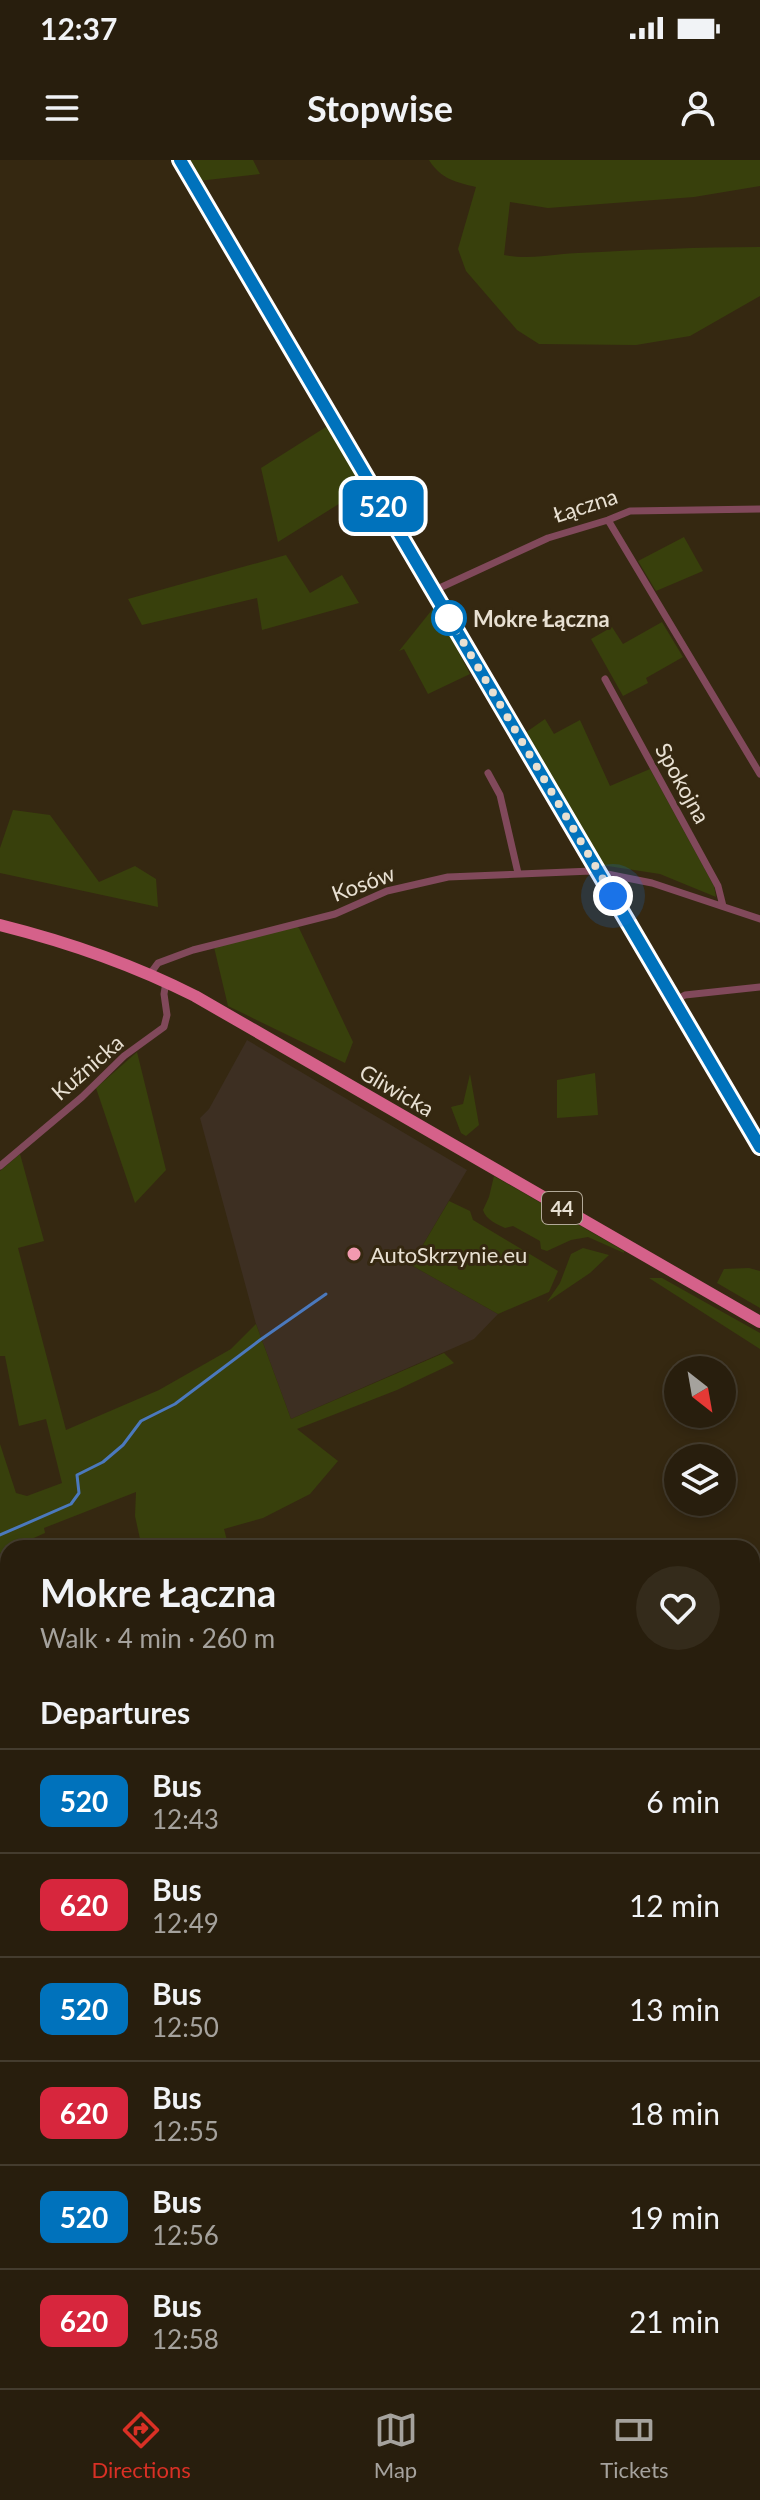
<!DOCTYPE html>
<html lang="en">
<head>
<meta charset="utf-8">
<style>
	body { margin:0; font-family:Lato,sans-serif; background:#342b1b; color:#f1f3f6; height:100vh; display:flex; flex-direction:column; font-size:30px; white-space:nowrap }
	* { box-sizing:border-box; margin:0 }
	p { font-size:26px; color:#a5a29d }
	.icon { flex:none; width:44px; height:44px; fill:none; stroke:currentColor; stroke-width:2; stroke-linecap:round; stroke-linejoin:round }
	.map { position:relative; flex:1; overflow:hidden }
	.panel { position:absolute; left:0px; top:1380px; width:760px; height:848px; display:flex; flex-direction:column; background:#281e0d; border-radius:24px 24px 0 0; box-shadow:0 4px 12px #0003,0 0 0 2px #443c2e }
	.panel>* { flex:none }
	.badge { padding:0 16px; border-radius:12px; font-size:28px; line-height:52px }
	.needle { width:52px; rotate:149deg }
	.fabs { position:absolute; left:664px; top:1196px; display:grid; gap:16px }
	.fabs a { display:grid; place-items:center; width:72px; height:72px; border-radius:50%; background:#281e0d; box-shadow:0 4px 12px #0003,0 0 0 2px #443c2e; font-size:40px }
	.you { position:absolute; width:40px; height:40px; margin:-20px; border:6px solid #fff; border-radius:50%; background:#1a73e8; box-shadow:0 0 0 12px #1a73e833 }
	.map>.badge { position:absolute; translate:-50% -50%; box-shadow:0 0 0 4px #fff }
	h2 { padding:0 40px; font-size:30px; line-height:72px }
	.round { display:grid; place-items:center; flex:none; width:84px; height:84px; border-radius:42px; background:#342b1b }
	.overview { display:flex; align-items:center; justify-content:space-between; height:136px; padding:0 40px }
	h1 { font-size:38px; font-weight:700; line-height:60px }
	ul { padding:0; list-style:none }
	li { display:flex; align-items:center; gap:24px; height:104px; padding:0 40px; border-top:2px solid #443c2e }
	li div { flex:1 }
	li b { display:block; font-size:30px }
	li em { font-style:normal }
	li .badge { min-width:88px; font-weight:700; text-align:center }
	.status { display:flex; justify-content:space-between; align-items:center; height:56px; padding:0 40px; background:#281e0d; direction:ltr }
	.status svg { height:22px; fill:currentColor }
	header { display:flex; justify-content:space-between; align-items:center; height:104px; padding:0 40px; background:#281e0d; font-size:36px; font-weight:700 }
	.dock { display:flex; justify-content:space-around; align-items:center; height:112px; border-top:2px solid #443c2e; background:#281e0d; font-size:22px; color:#a5a29d }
	.dock a { display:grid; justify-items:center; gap:4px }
	.dock .current { color:#d93025 }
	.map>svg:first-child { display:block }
	.commercial { fill:#3d2f22 }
	.green { fill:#38400c }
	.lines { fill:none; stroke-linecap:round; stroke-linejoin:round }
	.stream { stroke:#4b79bd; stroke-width:3 }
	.street { stroke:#81495b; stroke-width:7 }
	.secondary { stroke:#b05775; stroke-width:11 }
	.primary { stroke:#d5618a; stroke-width:12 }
	.line-casing { stroke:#fff; stroke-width:18 }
	.line { stroke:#0072bc; stroke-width:12 }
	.walk { stroke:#e8e0d2; stroke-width:8; stroke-dasharray:0 14.4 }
	.stop-dot { fill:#fff; stroke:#0072bc; stroke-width:4 }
	.poi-dot { fill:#f29ab0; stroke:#352811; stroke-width:3 }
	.labels { text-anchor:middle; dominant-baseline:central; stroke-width:6; stroke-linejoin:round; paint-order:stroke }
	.shield { fill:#352811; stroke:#b2a998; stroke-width:2 }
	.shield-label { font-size:20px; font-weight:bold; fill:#e8e0d2 }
	.street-label { font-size:22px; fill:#e8e0d2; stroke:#352811 }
	.stop-label { font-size:22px; font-weight:bold; fill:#e8e0d2; stroke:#352811; text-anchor:start }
	.poi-label { font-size:22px; fill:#e8e0d2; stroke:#352811; text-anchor:start }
</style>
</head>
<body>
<div class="status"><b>12:37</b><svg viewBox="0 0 49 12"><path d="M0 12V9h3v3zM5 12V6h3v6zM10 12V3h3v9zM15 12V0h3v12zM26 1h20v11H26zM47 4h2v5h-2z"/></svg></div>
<header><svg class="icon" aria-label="menu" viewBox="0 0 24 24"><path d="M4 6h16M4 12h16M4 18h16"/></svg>Stopwise<svg class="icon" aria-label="person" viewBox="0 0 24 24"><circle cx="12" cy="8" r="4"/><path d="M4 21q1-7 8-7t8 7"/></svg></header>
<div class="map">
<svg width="760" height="2228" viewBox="0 0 760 2228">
	<rect width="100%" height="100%" fill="#352811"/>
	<path class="commercial" d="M247 880 467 1010 411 1105 498 1154 474 1179 291 1259 256 1164 200 958 209 949Z"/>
	<path class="green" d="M184 0H253L260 14 198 21Z
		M429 0H760V26L694 37 548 48 510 42 504 95C529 100 553 94 578 93 639 90 699 87 760 87V136L690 176 636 185 539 184 517 170 466 111 458 89 476 27C455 22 441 19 429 0Z
		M329 265 366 327 278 382 261 308Z
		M684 377 703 411 656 431 638 401Z
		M286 395 310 433 342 415 359 443 262 470 257 438 142 465 128 439Z
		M435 446 470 514 428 534 404 489 399 491Z
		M662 462 683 497 646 518 648 523 623 536 591 479 612 467 623 484Z
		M545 559 554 574 580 560 610 626 650 609 714 726 716 737 660 714 601 705 525 573Z
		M13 650 50 655 99 722 135 706 156 719 158 747 0 713V688Z
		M291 763 299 768 353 882 345 903 228 846 214 787Z
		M137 892 166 1010 135 1043 96 928Z
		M595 913 598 955 557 958V920Z
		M470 914 479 965 466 976 461 973 451 947 463 944Z
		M20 994 44 1081 18 1088 66 1270 159 1230 231 1189 256 1164 291 1259 444 1193 454 1203 397 1230 297 1269 338 1301 310 1334 263 1358 224 1369 229 1388H142L135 1356 136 1332 44 1368 45 1373 0 1393V1284L16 1333 27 1336 62 1323 46 1259 19 1266 5 1196H0V1011Z
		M494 1016 624 1091V1093L588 1077 571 1080 547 1091 541 1089 540 1081 513 1066 505 1068C497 1064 486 1060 483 1050L489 1037Z
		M449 1041 470 1051 473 1060 558 1111 549 1132 498 1154 411 1105Z
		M583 1088 609 1095 590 1113 547 1142 560 1123 571 1094Z
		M749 1108 760 1111V1148L717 1123 724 1109Z
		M649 1118H662L760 1173V1189Z
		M8 1536V1617L0 1620V1538Z
		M8 1703V1990L0 2000V1704Z
		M8 2025V2220H614L617 2228H0V2036Z"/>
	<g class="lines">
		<path class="stream" d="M0 1375 71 1344 79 1333 77 1315 103 1302 123 1285 141 1261 175 1244 260 1180 326 1134"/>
		<path class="street" d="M608 360 760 614
			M433 431 548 378 608 360 630 351 760 349
			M605 519 718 726 723 746
			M488 613 500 635 518 713
			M150 814 158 803 193 790 335 754 387 731 448 717 592 711 652 723 760 759
			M674 841 685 835 760 827
			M0 1006 82 937 124 896 164 867 167 855 164 834 166 822
			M752 1576 760 1574
			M752 1668 760 1663
			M752 1796 760 1790
			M752 1839 760 1862
			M0 2023 8 2013
			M752 2137 760 2160"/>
		<path class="secondary" d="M180 0 760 987"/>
		<path class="primary" d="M0 765C68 782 132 804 195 836L760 1162"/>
	</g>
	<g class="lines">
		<defs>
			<path id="line" d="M180 0 760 987"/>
		</defs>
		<use href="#line" class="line-casing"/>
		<use href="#line" class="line"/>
		<path class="walk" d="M449 458 613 736"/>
	</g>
	<circle class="stop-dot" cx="449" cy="458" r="16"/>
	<circle class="poi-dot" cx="354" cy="1094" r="8"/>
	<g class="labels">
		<rect class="shield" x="542" y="1032" width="40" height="32" rx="6"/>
		<g class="shield-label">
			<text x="562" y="1048">44</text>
		</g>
		<g class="street-label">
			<text transform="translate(585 345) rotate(-18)">Łączna</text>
			<text transform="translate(683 623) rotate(61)">Spokojna</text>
			<text transform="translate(363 723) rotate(-20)">Kosów</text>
			<text transform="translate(87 907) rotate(-41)">Kuźnicka</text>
			<text transform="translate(397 930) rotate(30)">Gliwicka</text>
		</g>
		<g class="stop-label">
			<text x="473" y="458">Mokre Łączna</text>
		</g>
		<g class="poi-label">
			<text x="370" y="1094">AutoSkrzynie.eu</text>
		</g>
	</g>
</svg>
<div class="fabs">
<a><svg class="needle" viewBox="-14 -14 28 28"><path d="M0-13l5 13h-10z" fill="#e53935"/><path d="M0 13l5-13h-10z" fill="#a5a29d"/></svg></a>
<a><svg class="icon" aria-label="layers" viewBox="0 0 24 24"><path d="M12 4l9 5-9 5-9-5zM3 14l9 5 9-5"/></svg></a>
</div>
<div class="you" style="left:613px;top:736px"></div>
<b class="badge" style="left:383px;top:346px;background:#0072bc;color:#fff">520</b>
<section class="panel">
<div class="overview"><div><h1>Mokre Łączna</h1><p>Walk · 4 min · 260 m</p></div><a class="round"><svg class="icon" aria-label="heart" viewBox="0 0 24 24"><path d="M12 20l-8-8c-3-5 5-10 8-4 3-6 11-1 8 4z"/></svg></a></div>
<h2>Departures</h2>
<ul>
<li><span class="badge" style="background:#0072bc;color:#fff">520</span><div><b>Bus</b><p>12:43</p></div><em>6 min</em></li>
<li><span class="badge" style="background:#d7263d;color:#fff">620</span><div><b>Bus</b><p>12:49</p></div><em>12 min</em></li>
<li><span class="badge" style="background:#0072bc;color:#fff">520</span><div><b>Bus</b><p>12:50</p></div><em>13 min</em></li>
<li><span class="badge" style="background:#d7263d;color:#fff">620</span><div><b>Bus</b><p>12:55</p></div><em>18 min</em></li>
<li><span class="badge" style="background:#0072bc;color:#fff">520</span><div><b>Bus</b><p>12:56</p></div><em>19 min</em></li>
<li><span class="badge" style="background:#d7263d;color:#fff">620</span><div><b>Bus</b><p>12:58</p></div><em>21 min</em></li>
</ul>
</section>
</div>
<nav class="dock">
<a class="current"><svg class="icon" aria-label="directions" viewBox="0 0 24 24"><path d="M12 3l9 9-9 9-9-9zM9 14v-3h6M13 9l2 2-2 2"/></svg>Directions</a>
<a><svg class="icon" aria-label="map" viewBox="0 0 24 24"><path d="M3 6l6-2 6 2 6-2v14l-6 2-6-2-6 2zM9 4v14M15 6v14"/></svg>Map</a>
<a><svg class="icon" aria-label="tickets" viewBox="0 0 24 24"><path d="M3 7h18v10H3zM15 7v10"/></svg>Tickets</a>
</nav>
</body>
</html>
